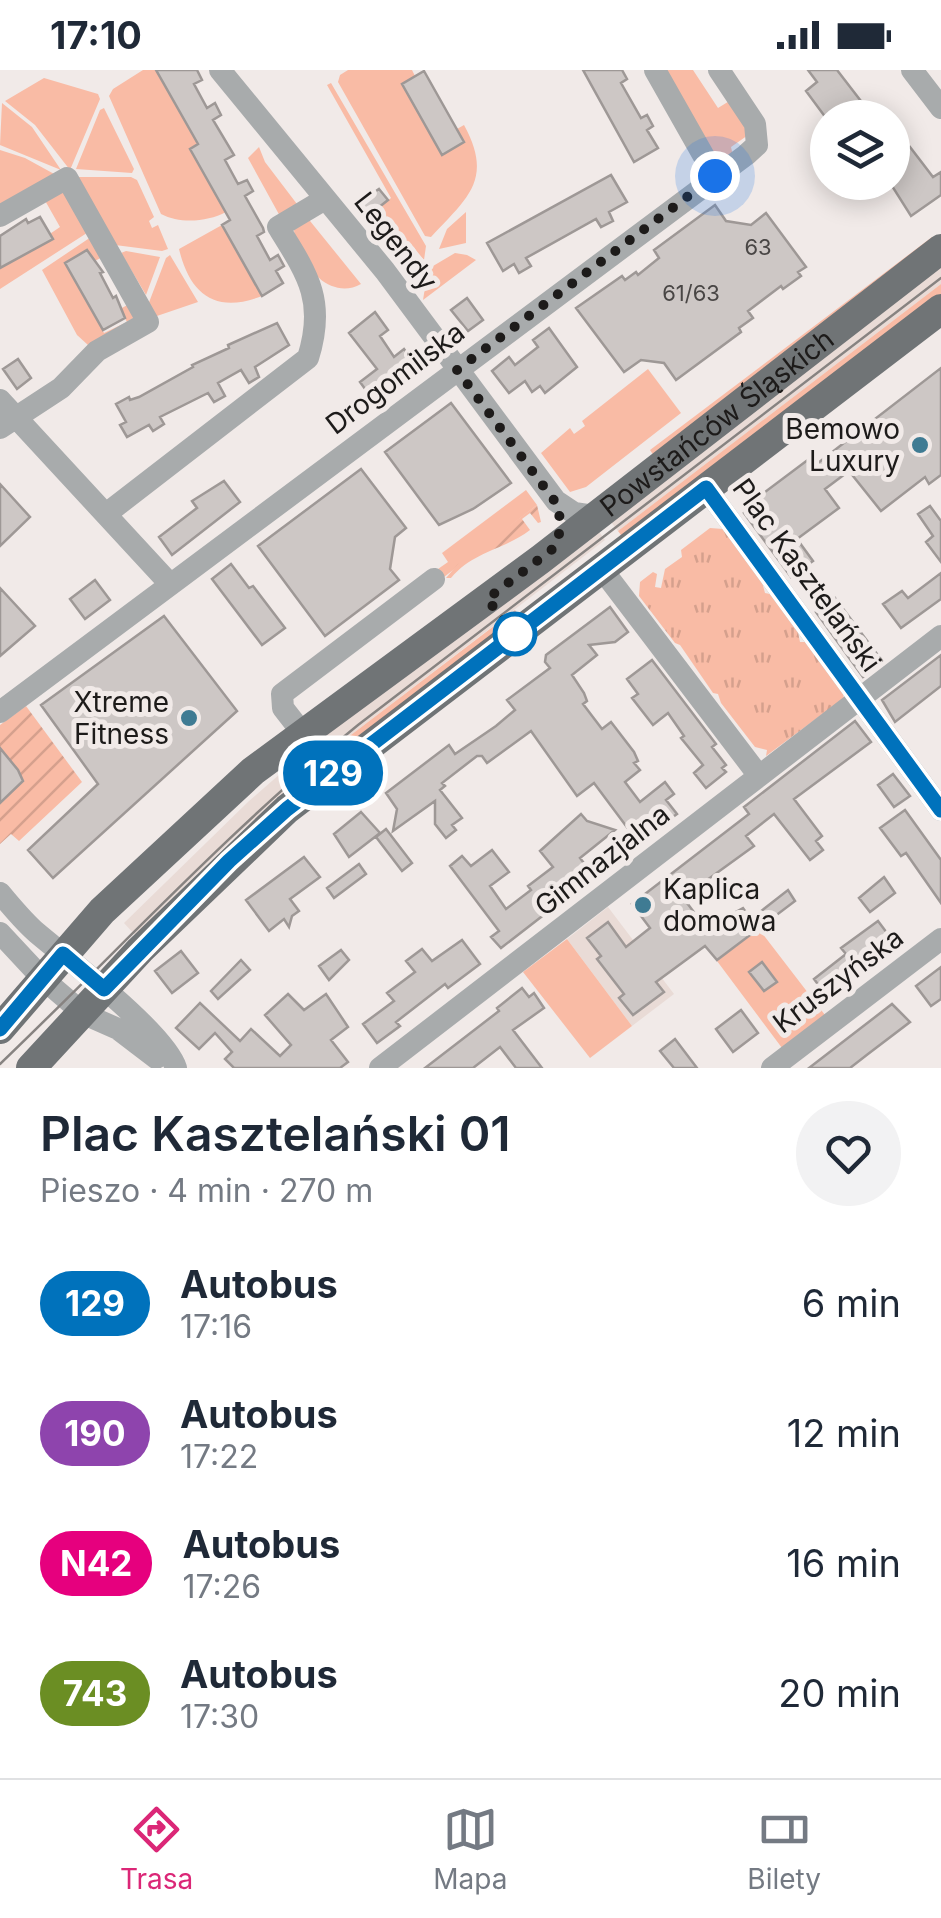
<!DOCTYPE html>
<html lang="pl">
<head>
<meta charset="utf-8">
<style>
	body { margin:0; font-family:Inter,sans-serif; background:#f2f2f3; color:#1f2937; height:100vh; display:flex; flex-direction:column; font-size:38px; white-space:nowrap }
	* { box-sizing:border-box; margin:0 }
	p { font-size:32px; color:#747a83 }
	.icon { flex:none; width:55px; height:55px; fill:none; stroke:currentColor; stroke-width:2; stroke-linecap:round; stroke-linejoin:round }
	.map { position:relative; height:998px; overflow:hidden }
	.side { display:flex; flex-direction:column; background:#fff; flex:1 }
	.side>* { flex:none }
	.badge { padding:0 20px; border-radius:32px; font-size:35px; line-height:65px }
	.buttons { position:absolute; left:810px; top:30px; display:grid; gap:20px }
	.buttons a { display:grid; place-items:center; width:100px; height:100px; border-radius:50%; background:#fff; box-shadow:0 5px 25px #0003; font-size:50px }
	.you { position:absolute; width:50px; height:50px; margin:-25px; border:8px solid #fff; border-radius:50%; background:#1a73e8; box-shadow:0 0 0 15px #1a73e833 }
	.map>.badge { position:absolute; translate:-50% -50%; box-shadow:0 0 0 5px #fff }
	.round { display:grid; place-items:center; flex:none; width:105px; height:105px; border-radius:52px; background:#f2f2f3 }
	.headline { display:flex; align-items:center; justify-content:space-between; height:170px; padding:0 40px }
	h1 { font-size:48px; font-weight:600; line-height:75px }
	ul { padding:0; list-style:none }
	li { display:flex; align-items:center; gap:30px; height:130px; padding:0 40px }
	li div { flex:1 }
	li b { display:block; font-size:38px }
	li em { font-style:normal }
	li .badge { min-width:110px; font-weight:700; text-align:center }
	.status { display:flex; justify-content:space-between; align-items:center; height:70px; padding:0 50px; background:#fff; direction:ltr }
	.status svg { height:28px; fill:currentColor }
	.dock { display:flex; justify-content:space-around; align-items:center; height:140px; border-top:2px solid #e0e1e3; background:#fff; font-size:28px; color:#747a83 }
	.dock a { display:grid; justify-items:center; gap:5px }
	.dock .active { color:#db2777 }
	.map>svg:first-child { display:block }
	.built { fill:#e9dbd6 }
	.grass { fill:#f9bba5 }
	.park { fill:url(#park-tufts) }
	.garden { fill:url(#garden-furrows) }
	.building { fill:#cdc7c5; stroke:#9e9896; stroke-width:2.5 }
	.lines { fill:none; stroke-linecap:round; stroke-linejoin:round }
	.minor { stroke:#a8abac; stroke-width:22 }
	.major { stroke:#707476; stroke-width:30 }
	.tram { stroke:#878381; stroke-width:2.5 }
	.line-casing { stroke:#fff; stroke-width:22 }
	.line { stroke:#0072bc; stroke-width:15 }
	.walk { stroke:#1d1b1a; stroke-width:10; stroke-dasharray:0 18 }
	.poi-dot { fill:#3f7b93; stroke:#f1eae8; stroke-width:4 }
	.stop-dot { fill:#fff; stroke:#0072bc; stroke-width:5 }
	.labels { text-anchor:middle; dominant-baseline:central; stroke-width:10; stroke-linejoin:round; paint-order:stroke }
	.number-label { font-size:22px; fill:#494645 }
	.street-label { font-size:28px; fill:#1d1b1a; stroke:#f1eae8 }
	.poi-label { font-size:28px; fill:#1d1b1a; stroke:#f1eae8; text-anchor:end }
</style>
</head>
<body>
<div class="status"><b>17:10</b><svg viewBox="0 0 49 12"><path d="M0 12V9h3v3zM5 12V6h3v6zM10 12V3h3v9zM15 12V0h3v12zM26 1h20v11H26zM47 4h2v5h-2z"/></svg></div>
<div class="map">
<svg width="941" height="998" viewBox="0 0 941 998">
	<defs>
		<pattern id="park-tufts" width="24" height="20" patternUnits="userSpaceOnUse" patternTransform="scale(2.5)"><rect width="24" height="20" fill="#f9bba5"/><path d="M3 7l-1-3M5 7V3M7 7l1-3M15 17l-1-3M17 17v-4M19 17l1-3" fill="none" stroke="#d5a08d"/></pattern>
		<pattern id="garden-furrows" width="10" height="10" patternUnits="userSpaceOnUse" patternTransform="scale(2.5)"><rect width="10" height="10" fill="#f9bba5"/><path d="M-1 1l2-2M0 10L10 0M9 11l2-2" fill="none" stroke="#d5a08d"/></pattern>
	</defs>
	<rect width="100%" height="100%" fill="#f1eae8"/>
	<path class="built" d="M941 191V214L618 461 607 447Z
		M595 456 605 470 347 668 240 762 135 865 124 853 249 731 336 655Z
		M608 837 674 924 632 956 567 869Z"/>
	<path class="grass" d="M143 0H156L198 74 226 142C207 152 180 154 161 144L109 26 113 19Z
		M348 0H412L415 6 402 14 442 84 464 72 457 59 464 55C494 110 467 128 431 167L425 166 338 12 340 5Z
		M662 0H693L718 38 731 30 751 63 731 77 734 90 716 95Z
		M44 8 98 24 100 29 70 100 35 55 5 31Z
		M331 13 426 176 424 190 411 174 407 176 376 140 391 128 327 15Z
		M2 33 32 57 61 100 0 75Z
		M104 38 134 99 132 103 76 99 100 40Z
		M259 77 265 92 300 138 281 148 248 88Z
		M0 80 25 88 56 105 0 140Z
		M77 107H131L137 110 154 147 149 151 152 158 158 155 168 179 162 181 115 175Z
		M65 120 90 161 0 219V198L60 157 43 127Z
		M466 142V173L439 179 447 159Z
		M306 146 361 214C327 233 293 187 294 156Z
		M222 155 262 226C216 244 190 225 179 179Z
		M91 167 106 185 93 192 87 180 65 193 104 263 127 252 120 239 133 232 137 246 88 275 77 265 42 200Z
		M932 167 935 171 654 386 650 380Z
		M126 181 160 187 146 225 121 183Z
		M455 183 467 185 476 190 423 230 428 199Z
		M170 185 198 232 154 247 148 235 166 188Z
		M941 214V227L624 469 618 461Z
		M648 299 681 343 586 417 570 422 541 383 570 358 574 364 585 356 582 351Z
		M526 420 537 435 444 507 438 499 448 492 442 483Z
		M515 540 518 544 135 865 296 712 347 668Z
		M759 859 825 945 782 978 717 891Z
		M567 869 632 956 590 988 523 902Z"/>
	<path class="park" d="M710 458 723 459 762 512 765 523 770 524 798 562 800 572H806L843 624 844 628 766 686 767 680 755 677 721 633 718 624 713 623 680 575 675 573 639 526 640 512 653 502 657 504 655 517 661 518 665 499 682 487 681 480Z"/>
	<path class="garden" d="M537 435 541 452 538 453 530 443 522 449 530 460C502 481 474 481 451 508H446L457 495Z
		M26 636 82 712 19 771 11 764 0 774V655Z"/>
	<path class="building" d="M156 0H197L202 10 194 14 207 38 215 33 221 45 213 50 234 85 225 90 238 114 247 110 253 121 245 126 263 158 264 162 257 166 270 190 278 185 284 196 276 201 283 213 262 226 222 155 230 150 190 79 198 74Z
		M583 0H622L627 9 621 13 641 48 647 45 653 56 647 60 658 78 634 92Z
		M808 0H837L874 48H826L806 21 817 12Z
		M424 1 464 72 442 85 402 14Z
		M892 72 902 83 910 77 933 107 941 102V125L911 146 892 116Z
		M611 105 627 132 609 142 613 151 601 157 596 149 526 188 531 196 519 203 514 194 503 201 487 173Z
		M379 119 388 130 378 138 409 178 396 187 354 136Z
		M715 135 726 151 751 155 766 143 806 197 798 202 801 206 783 219 781 216 748 241 753 248 739 258 741 262 676 310 664 293 641 290 624 302 576 238 622 206 625 210 636 202 638 205 659 188 654 180Z
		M40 147 53 169 0 198V166L26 149 28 153Z
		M87 180 103 202 100 203 113 228 116 226 125 248 103 260 65 193Z
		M467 228 483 250 468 261 451 240Z
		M375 242 388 260 380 266 394 287 404 279 420 301 376 334 360 312 377 299 349 263Z
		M277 253 289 275 255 297 259 307 249 313 241 300 218 313 225 326 214 332 208 323 160 347 164 354 153 361 149 355 127 367 120 355 126 352 116 334 129 327 130 330 139 327 193 297 192 295 229 278 228 275Z
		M549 258 577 297 545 323 540 316 532 322 525 311 509 323 492 301 509 287 515 295 538 277 533 270Z
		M18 289 31 308 17 319 3 299Z
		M941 298V405L929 414 925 407 881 441 849 401 825 419 839 438 797 469 813 491 791 507 744 443 748 440 745 437 813 386 818 393Z
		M451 333 511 413 473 439 439 455 385 382Z
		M361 399 406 458 395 467 390 499 399 510 325 566 258 476Z
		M224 411 240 432 172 485 159 467 197 438 192 431Z
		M0 414 30 447 0 476Z
		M930 436 941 451V492L926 472 933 466 918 444Z
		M231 494 249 518 253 516 285 558 262 575 212 509Z
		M941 503V529L901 558 883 534 902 521 908 528Z
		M95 510 110 530 85 549 70 529Z
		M0 518 35 556 0 586Z
		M835 528 883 592 863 607 816 542Z
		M610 537 628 562 615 572 589 575 597 585 572 605 584 623 587 631 583 634 602 659 611 652 634 682 638 691 634 693 640 700 625 712 640 732 665 712 674 724 666 730 677 744 638 772 594 713 577 726 531 661 487 693 482 686H477L442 713 445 716 440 720 462 748 452 755 456 760 446 768 435 754V731L393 761 397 739 386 723 449 675 455 684 496 656 515 640 507 630 550 598 545 592 546 585Z
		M164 546 237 641 53 808 28 780 98 714 41 635Z
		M941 585V616L895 652 882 630Z
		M652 590 716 674 712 677 726 695 722 698 726 702 706 718 694 703 703 695 681 668 684 666 668 643 653 655 632 628 638 624 627 609Z
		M855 651 871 672 794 729 822 766 816 771 823 780 810 790 774 744 746 766 754 776 696 818 700 823 687 833 706 858 743 838 751 849 788 820 795 831 717 890 705 876 656 912 664 922 633 945 619 928 624 924 597 889 601 886 587 868 608 852 626 877 650 858 632 834 749 744 744 737Z
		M0 678 18 700 23 711 0 733Z
		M893 704 910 726 894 737 878 715Z
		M905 740 941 790V833L906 783 901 786 880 758Z
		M361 742 380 763 349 787 334 764Z
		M581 744 587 751 615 760 580 788 594 806 501 878 491 867 499 861 450 796 462 786 471 796 492 780 509 802 490 816 506 839 531 820 528 816 553 797 540 781Z
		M386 759 412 793 402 801 376 767Z
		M304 787 320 807 290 829 299 841 292 846 289 857 284 849 269 861 246 830Z
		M359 794 366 804 334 828 327 818Z
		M884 807 895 823 870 842 859 828Z
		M878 851 896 875 828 928 814 909 846 884 841 878Z
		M462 870 480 894 448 918 445 914 396 952 400 956 377 973 363 954 394 931 387 923 415 902 406 891 422 879 432 891Z
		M341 880 349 890 329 910 319 896Z
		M181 881 198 903 172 923 155 901Z
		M241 890 250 900 218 929 211 921Z
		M762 892 777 912 764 921 749 902Z
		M941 897V929L931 936 916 916Z
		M522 918 529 927 534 923 544 938 513 960 542 998H516L500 977 473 998H425L499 941 497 938Z
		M288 924 304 940 326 924 348 957 331 970 348 992 340 998H234L225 989 232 982 215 963 199 979 176 958 200 933 240 971 251 959 280 986 291 975 265 945Z
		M892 934 910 952 868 984 850 998H809Z
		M741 940 758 963 733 982 716 959Z
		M675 969 697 998H674L660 981Z"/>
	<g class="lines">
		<path class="minor" d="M220 0 385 201 556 431 574 443 594 446
			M655 0 715 106
			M912 0 941 38
			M0 146 67 108 148 252 97 281 61 318 0 358
			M0 330 170 514
			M706 418 941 740
			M106 444 308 288C326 231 308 205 278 157L325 129
			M601 498 759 706
			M0 642 746 85 757 75 755 54 719 0
			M304 665 283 638 282 624 434 509
			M0 823C12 837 24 852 37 863 69 890 165 963 176 998
			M0 863 42 908 84 944 118 959 156 988
			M380 998 941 566
			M772 998 941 869"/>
		<g class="major">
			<path id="s1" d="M0 959 102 841 253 701 541 489 941 179"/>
			<path d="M31 998 140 880 287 739 941 239"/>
		</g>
		<path class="tram" d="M0 994C119 880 230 759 358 655L941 208"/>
	</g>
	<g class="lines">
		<defs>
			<path id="line" d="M0 959 63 884 104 919 229 791 287 739 706 418 941 740"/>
		</defs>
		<use href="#line" class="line-casing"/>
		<use href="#line" class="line"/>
		<path class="walk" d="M515 564 487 529 554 478 560 461 559 437 457 300 715 106"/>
	</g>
	<g class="poi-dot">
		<circle cx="920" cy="375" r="10"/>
		<circle cx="189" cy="648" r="10"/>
		<circle cx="643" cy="835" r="10"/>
	</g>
	<circle class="stop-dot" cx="515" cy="564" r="20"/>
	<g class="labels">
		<g class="number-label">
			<text x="758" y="177">63</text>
			<text x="691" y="223">61/63</text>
		</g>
		<g class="street-label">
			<text transform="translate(396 171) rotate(52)">Legendy</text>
			<text transform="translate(395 308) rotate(-37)">Drogomilska</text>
			<text stroke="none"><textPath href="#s1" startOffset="942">Powstańców Śląskich</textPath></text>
			<text transform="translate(807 505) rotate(54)">Plac Kasztelański</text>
			<text transform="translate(602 790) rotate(-38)">Gimnazjalna</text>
			<text transform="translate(838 910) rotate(-37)">Kruszyńska</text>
		</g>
		<g class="poi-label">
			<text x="900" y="359">Bemowo<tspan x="900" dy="32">Luxury</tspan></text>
			<text x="169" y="632">Xtreme<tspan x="169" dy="32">Fitness</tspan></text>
			<text x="663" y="819" text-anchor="start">Kaplica<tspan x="663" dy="32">domowa</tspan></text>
		</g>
	</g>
</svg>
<div class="buttons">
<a><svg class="icon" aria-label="layers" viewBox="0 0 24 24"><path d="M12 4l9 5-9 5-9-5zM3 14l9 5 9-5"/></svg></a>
</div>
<div class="you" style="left:715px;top:106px"></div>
<b class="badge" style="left:333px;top:703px;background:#0072bc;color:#fff">129</b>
</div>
<section class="side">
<div class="headline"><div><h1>Plac Kasztelański 01</h1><p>Pieszo · 4 min · 270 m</p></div><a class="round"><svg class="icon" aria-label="heart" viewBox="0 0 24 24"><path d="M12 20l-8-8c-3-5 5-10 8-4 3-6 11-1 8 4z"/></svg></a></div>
<ul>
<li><span class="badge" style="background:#0072bc;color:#fff">129</span><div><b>Autobus</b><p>17:16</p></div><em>6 min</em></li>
<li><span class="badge" style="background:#8e44ad;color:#fff">190</span><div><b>Autobus</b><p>17:22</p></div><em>12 min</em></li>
<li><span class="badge" style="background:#e6007e;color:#fff">N42</span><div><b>Autobus</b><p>17:26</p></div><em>16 min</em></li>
<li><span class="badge" style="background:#6b8e23;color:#fff">743</span><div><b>Autobus</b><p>17:30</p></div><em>20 min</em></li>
</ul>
</section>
<nav class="dock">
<a class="active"><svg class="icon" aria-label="directions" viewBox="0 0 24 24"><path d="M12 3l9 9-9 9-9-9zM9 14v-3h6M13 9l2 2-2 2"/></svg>Trasa</a>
<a><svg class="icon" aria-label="map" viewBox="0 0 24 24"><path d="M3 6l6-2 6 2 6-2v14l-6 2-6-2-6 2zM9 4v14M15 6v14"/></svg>Mapa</a>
<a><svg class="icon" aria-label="tickets" viewBox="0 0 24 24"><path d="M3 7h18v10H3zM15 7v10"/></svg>Bilety</a>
</nav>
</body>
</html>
